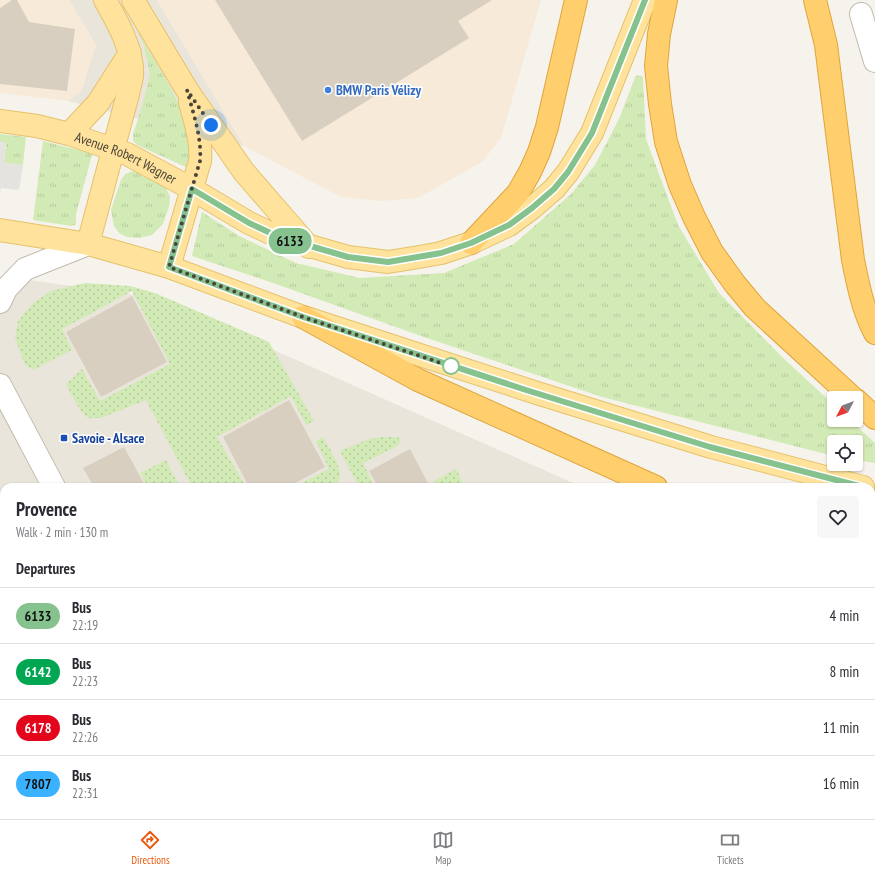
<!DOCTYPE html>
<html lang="en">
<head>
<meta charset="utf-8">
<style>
	body { margin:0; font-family:"PT Sans Narrow",sans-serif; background:#f7f7f7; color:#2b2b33; height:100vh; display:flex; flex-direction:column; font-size:15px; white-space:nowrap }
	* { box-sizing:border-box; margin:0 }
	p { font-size:13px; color:#7c7c81 }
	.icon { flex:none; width:22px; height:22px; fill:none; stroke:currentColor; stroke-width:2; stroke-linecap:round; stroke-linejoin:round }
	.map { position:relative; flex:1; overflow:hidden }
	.details { position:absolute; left:0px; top:483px; width:875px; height:336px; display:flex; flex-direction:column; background:#fff; border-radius:12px 12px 0 0; box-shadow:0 1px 3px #0004 }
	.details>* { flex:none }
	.badge { padding:0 8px; border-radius:13px; font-size:14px; line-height:26px }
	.needle { width:26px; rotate:229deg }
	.tools { position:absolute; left:827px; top:391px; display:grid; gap:8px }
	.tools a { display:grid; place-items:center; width:36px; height:36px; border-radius:4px; background:#fff; box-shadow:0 1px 3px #0004; font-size:20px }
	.you { position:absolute; width:20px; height:20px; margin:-10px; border:3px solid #fff; border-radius:50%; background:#1a73e8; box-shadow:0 0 0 6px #1a73e833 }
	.map>.badge { position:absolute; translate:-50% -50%; box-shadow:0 0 0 2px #fff }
	h2 { padding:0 16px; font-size:15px; line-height:36px }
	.round { display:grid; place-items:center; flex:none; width:42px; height:42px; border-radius:4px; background:#f7f7f7 }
	.headline { display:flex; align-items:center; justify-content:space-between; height:68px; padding:0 16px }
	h1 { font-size:19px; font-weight:700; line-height:30px }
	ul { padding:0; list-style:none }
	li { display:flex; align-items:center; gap:12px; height:56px; padding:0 16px; border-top:1px solid #e1e1e2 }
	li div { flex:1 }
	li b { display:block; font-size:15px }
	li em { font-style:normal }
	li .badge { min-width:44px; font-weight:700; text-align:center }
	.tabs { display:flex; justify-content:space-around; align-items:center; height:56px; border-top:1px solid #e1e1e2; background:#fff; font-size:11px; color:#7c7c81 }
	.tabs a { display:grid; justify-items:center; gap:2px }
	.tabs .selected { color:#ea580c }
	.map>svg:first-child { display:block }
	.residential { fill:#eae5da }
	.commercial { fill:#f7ead8 }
	.grass { fill:url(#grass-tufts) }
	.garden { fill:url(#garden-dots) }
	.parking { fill:#e5e3e0 }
	.building { fill:#d8cfc1 }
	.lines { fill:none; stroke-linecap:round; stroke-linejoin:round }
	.minor-casing { stroke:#c2bbae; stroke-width:24 }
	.major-casing { stroke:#e6c16a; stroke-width:24 }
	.highway-casing { stroke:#e0a43c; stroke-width:24 }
	.minor { stroke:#fff; stroke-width:22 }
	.major { stroke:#ffe39c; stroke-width:22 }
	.highway { stroke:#ffcf6e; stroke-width:22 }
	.line-casing { stroke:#fff; stroke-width:9 }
	.line { stroke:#85c28e; stroke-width:6 }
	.walk { stroke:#4b4439; stroke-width:4; stroke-dasharray:0 7.2 }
	.shop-dot { fill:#3f7fe0; stroke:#fff; stroke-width:1.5 }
	.stop-dot { fill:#fff; stroke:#85c28e; stroke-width:2 }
	.transit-dot { fill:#1a4fb4; stroke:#fff; stroke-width:1.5 }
	.labels { text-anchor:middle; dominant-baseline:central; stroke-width:3; stroke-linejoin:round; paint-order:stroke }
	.shop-label { font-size:14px; font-weight:bold; fill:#366cbe; stroke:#fff; text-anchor:start }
	.street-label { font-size:14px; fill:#4b4439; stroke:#fff }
	.transit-label { font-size:14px; font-weight:bold; fill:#164399; stroke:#fff; text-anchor:start }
</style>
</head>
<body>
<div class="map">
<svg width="875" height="819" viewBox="0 0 875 819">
	<defs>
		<pattern id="grass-tufts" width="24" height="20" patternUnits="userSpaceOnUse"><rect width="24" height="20" fill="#d2eab5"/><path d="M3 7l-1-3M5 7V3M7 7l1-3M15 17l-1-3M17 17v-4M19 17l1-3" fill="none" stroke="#b6ca9c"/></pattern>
		<pattern id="garden-dots" width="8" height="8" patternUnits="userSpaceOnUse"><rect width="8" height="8" fill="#d2eab5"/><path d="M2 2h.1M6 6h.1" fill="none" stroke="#b6ca9c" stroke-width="1.8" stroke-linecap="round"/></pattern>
	</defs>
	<rect width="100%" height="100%" fill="#f6f3ec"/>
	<path class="residential" d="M69 0H157L244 146 68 101 81 91 96 45Z
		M0 276 157 298 582 487H4V815H871V616L875 618V819H0Z"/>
	<path class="commercial" d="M0 0H69L96 45 81 91 68 101 0 93Z
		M157 0H541L501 138 482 162 418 198 381 201 341 197 244 146Z"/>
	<path class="grass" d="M138 33C153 59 191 115 191 144 191 152 189 161 188 168L137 145 133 141V134L141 110 150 74 144 46Z
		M636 75 643 77 646 139 678 225 719 293 782 357 834 405V420H850L875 443V463L856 460V442H834V456L602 397 421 336 276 284 192 256 202 212 239 236 296 263 360 278 444 273 514 244 571 194 595 165 619 119Z
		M0 134 26 137 23 165 4 163 6 143 0 142Z
		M43 141 90 153 92 155 76 214V223L75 225 71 226 33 220Z
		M133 171 166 188 170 197 169 207 163 224 152 235 139 238 127 237 119 233 114 226 111 210 121 180 125 174Z"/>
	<path class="garden" d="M85 283 130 286 155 293 269 342 314 421 306 425 291 396 217 437 246 487H192L146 400 101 418H88L80 410 66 384 82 369 100 401 170 364 132 291 62 329 72 350 33 370 25 365 15 338 18 321 33 303 51 291Z
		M323 437C329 449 354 481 329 487 321 489 303 487 294 487L329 469 316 441Z
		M383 437H395L400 438 401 441 397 446 363 463 375 487H359L340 451 369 439Z
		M166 460 180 487H148L140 473Z
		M456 469 465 487H437L434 481Z
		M4 622V723L0 725V623Z
		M4 769V815H81L83 819H0V771Z
		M392 815H425L428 819H385Z"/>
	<path class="parking" d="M0 142 6 143 4 163 23 165 19 190 1 188 0 193Z"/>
	<path class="building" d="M12 0H17L29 22 75 29 67 91 0 84V8Z
		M215 0H492L458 21 469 38 302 141Z
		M132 296 167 362 101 397 66 332Z
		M289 400 325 467 288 487H249L223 437Z
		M124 447 146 487H94L83 468Z
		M410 449 430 487H378L369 471Z"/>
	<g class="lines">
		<defs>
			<path id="minor" d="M861 14 875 61
				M0 302 6 289 25 269 88 244
				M0 385 54 487
				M0 505 4 512
				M871 695H875
				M871 746 875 744
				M0 748 4 746
				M165 815 167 819
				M225 815 227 819
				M688 815 691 819
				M764 815 766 819"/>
			<g id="major">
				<path d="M133 0 187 90 244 172 309 247"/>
				<path id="s1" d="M0 121 37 126 69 134 127 154 192 189 249 223 279 237 348 257 388 262 419 257 441 253 471 243 509 225 532 208 554 189 568 172 592 133 645 0"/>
				<path d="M69 134 98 103 130 53"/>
				<path d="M0 230 88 244 169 267 303 317 540 394 711 447 863 487"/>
				<path d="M88 244 128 94C129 88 131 82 132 76 134 51 117 21 105 0"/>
				<path d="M169 267 200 161C202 141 195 122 190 102"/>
			</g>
			<path id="highway" d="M666 0 659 34 656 66 660 104 666 142 680 185 694 217 712 252 735 284 755 308 853 398
				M815 0 826 45 853 260C858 285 863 310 875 333
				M471 243 518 193 530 172 539 152 547 127 576 0
				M303 317 418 380 656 487
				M856 400 875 418
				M871 571 875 573"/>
		</defs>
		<use href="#minor" class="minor-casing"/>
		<use href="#major" class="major-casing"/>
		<use href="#highway" class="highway-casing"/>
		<use href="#minor" class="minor"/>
		<use href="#major" class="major"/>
		<use href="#highway" class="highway"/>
	</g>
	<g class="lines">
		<defs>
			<path id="line" d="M645 0 592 133 568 172 554 189 532 208 509 225 471 243 441 253 388 262 348 257 279 237 249 223 192 189 169 267 303 317 526 390 710 447 863 487"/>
		</defs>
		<use href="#line" class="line-casing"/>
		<use href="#line" class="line"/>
		<path class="walk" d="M211 125 187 90C193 113 202 137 200 161L169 267 303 317 456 368 451 366"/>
	</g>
	<circle class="shop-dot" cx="328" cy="90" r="4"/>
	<circle class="stop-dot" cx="451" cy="366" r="8"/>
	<rect class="transit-dot" x="60" y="434" width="8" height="8" rx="2"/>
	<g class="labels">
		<g class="shop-label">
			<text x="336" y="90">BMW Paris Vélizy</text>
		</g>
		<g class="street-label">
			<text stroke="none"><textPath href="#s1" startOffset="132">Avenue Robert Wagner</textPath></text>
		</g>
		<g class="transit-label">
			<text x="72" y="438">Savoie - Alsace</text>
		</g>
	</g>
</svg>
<div class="tools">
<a><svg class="needle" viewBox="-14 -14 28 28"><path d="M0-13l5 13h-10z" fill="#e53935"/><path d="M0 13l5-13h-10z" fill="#7c7c81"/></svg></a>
<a><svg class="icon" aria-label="locate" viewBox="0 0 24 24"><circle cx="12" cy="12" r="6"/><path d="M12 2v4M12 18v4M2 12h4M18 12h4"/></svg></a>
</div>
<div class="you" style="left:211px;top:125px"></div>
<b class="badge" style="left:290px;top:241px;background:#85c28e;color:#111">6133</b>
<section class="details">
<div class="headline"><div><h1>Provence</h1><p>Walk · 2 min · 130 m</p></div><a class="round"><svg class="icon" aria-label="heart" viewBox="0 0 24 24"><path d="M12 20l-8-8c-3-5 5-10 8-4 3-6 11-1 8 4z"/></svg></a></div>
<h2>Departures</h2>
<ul>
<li><span class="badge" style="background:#85c28e;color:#111">6133</span><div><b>Bus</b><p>22:19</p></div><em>4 min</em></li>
<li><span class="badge" style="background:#00a651;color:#fff">6142</span><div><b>Bus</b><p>22:23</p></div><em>8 min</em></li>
<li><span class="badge" style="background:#e3051b;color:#fff">6178</span><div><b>Bus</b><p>22:26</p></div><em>11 min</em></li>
<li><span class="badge" style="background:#3bb2ff;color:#111">7807</span><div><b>Bus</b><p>22:31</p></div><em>16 min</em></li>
</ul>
</section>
</div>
<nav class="tabs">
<a class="selected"><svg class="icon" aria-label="directions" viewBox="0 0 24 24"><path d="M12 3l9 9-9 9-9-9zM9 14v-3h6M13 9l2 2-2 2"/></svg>Directions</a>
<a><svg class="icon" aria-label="map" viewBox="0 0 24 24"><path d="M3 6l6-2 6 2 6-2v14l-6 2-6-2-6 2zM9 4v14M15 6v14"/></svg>Map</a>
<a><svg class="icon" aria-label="tickets" viewBox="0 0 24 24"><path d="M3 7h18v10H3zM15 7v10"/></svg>Tickets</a>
</nav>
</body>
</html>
